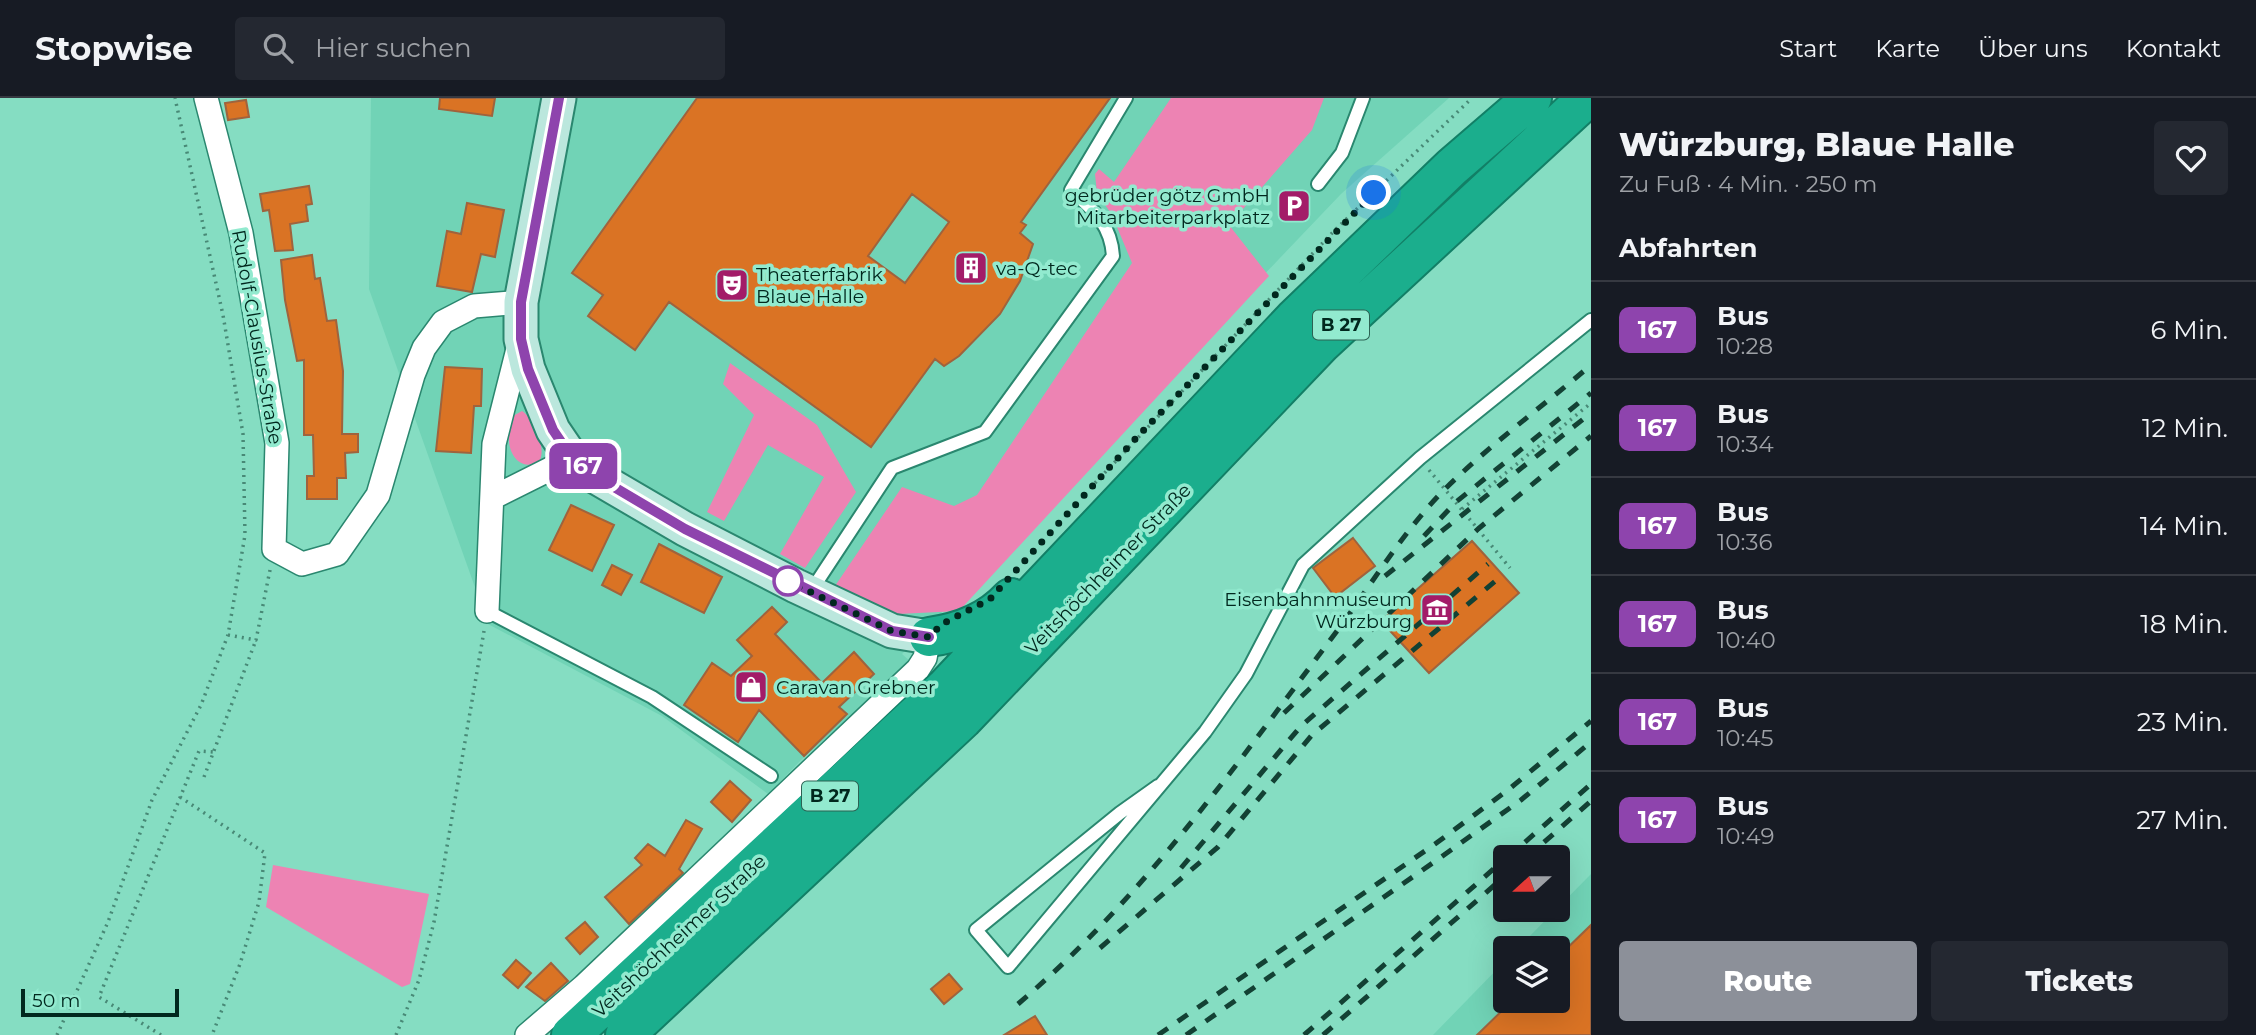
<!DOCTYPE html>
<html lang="de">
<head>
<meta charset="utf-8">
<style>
	body { margin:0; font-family:Montserrat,sans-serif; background:#242831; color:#f1f3f6; height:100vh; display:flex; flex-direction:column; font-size:26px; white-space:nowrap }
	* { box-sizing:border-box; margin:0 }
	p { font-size:23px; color:#9ea1a6 }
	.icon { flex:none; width:38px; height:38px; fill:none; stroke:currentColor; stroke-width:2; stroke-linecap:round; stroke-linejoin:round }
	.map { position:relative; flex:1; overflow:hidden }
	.drawer { display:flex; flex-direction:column; background:#171b24; width:665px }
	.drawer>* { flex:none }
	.badge { padding:0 14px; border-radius:10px; font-size:24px; line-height:46px }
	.needle { width:46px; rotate:249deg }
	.buttons { position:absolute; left:1493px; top:747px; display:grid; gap:14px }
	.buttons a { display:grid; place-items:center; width:77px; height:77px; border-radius:7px; background:#171b24; box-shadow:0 7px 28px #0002; font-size:35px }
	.scale { position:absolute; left:21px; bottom:18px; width:158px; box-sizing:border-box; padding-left:7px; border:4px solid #01281e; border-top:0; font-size:19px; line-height:24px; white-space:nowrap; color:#01281e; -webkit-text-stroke:5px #92eacf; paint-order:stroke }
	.you { position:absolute; width:35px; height:35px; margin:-18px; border:5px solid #fff; border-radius:50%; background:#1a73e8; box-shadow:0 0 0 10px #1a73e833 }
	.map>.badge { position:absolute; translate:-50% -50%; box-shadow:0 0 0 4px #fff }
	h2 { padding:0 28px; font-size:26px; line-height:63px }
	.round { display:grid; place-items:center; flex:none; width:74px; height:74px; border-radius:7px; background:#242831 }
	.head { display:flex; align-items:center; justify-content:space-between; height:119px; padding:0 28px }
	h1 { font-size:33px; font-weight:800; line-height:52px }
	.cta { display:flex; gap:14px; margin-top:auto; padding:14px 28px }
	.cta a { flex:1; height:80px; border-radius:7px; background:#8c9099; color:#fff; font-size:28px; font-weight:800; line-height:80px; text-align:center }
	.cta a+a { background:#242831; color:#f1f3f6 }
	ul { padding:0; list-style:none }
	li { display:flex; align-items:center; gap:21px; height:98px; padding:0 28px; border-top:2px solid #363941 }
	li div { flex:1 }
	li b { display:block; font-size:26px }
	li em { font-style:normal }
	li .badge { min-width:77px; font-weight:700; text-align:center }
	header { display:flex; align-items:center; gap:42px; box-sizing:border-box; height:98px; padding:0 35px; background:#171b24; border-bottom:2px solid #363941 }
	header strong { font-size:33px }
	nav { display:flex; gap:38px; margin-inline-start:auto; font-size:24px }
	.search { width:490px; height:63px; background:#242831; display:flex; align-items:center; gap:18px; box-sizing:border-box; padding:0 24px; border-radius:7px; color:#9ea1a6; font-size:26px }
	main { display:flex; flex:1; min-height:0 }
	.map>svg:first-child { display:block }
	.built { fill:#71d3b6 }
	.green { fill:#ed83b3 }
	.building { fill:#da7324; stroke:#9f633d; stroke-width:2; fill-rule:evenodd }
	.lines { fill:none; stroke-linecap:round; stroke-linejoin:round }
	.lane-casing { stroke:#2a876f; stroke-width:16 }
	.street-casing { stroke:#2a876f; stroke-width:26 }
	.secondary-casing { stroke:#2a876f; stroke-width:37 }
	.highway-casing { stroke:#127f66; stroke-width:42 }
	.path { stroke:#488976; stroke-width:3.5; stroke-dasharray:2 5; stroke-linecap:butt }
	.lane { stroke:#fff; stroke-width:12 }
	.street { stroke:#fff; stroke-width:23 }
	.secondary { stroke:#bbe7dd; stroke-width:33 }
	.highway { stroke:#1bae8d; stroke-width:38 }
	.rail { stroke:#134134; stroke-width:5; stroke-dasharray:12 12; stroke-linecap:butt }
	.line-casing { stroke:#fff; stroke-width:16 }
	.line { stroke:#8e44ad; stroke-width:10 }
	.walk { stroke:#01281e; stroke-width:7; stroke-dasharray:0 12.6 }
	.stop-dot { fill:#fff; stroke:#8e44ad; stroke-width:3.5 }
	.labels { text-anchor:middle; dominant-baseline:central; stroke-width:7; stroke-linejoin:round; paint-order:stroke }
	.shield { fill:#92eacf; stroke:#2c6253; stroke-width:2 }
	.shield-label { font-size:18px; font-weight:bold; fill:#01281e }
	.poi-label { font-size:19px; fill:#01281e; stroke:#92eacf; text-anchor:start }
	.street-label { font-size:19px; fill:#01281e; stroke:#92eacf }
</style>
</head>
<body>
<header>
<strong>Stopwise</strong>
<div class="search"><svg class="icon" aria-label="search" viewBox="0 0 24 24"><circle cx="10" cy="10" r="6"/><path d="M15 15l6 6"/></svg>Hier suchen</div>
<nav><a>Start</a><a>Karte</a><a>Über uns</a><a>Kontakt</a></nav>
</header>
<main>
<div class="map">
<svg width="1591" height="937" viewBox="0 0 1591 937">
	<rect width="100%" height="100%" fill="#85ddc2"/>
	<path class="built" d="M371 0H1449L1341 96 902 556 912 565 802 661 768 696 662 618 488 526 369 191Z
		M1591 776V937H1433L1505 863V903H1558V850H1518Z"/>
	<path class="green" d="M1171 0H1324L1312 32 1229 127 1269 178 959 513 898 516 858 501 835 488 902 389 954 408 977 397 1132 165 1112 117 1097 95 1095 76 1099 71 1114 84Z
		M730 265 817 327 856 394 805 470 780 456 824 379 768 347 724 423 707 414 754 317 723 286Z
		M522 313C534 321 546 348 540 362 525 374 510 361 509 343 508 335 511 326 513 318Z
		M273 767 429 796 410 886 402 889 266 809Z"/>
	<path class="building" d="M440 0H495L492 18 439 11Z
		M697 0H1110L1021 124 1026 127 1020 135 1033 146 1020 183 1000 216 959 258 944 268 935 261 871 349 669 204 635 252 588 218 603 197 572 175ZM912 96 949 124 905 185 868 158Z
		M246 2 249 19 228 22 225 5Z
		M309 88 312 106 306 107 308 123 290 126 293 152 275 153 269 112 263 113 260 96Z
		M467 105 504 112 495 159 481 156 472 194 437 188 447 133 461 136Z
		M312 157 315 181 320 180 327 223 336 222 343 273 342 336H358V354L345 355 346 380H337V401H307V378H314L313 337H304V262L297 263 285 202 281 162Z
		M445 269 482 271 481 308H474L471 355 436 353Z
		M571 407 614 427 592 473 549 452Z
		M1353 440 1375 468 1335 499 1313 470Z
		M1472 443 1519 495 1429 575 1381 523Z
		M659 446 722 479 704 515 641 484Z
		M612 467 632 477 621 497 602 487Z
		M772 509 787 524 775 536 822 585 854 554 874 576 839 609 847 616 804 658 759 612 738 644 684 607 712 565 731 578 752 558 737 542Z
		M730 683 751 702 732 724 711 704Z
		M686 722 702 731 679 771 683 775 629 826 605 799 642 767 635 760 648 746 665 758Z
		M585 824 598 839 580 856 566 840Z
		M1591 827V937H1477L1512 903H1558V859Z
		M516 862 531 875 518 890 503 877Z
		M551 865 568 883 545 903 526 889Z
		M949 876 962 891 944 906 931 891Z
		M1035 918 1047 937H1004Z"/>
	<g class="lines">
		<defs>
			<path id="lane" d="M1318 86 1342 55 1363 0
				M811 493 892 370 985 334 1113 158C1111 126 1093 112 1071 92L1126 0
				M487 513 652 599 771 678
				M1158 688 1120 715 976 832 1008 869 1205 634 1246 576 1303 467 1420 360 1591 222"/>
			<path id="street" d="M206 0 241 135 277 345 274 451 302 466 337 456 378 397 413 277 424 250 443 224 474 208 521 204
				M492 400 572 360
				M487 513 494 346 519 247
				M527 937 584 888 918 571 925 560 929 539"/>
			<path id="secondary" d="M559 0 521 204V241L528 271 553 332 572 360 591 376 685 431 796 488 892 533 929 539"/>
			<path id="highway" d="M929 539C959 535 990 523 1011 500
				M571 937 945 590 1294 221 1452 69 1532 0
				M625 937 963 621 1322 245 1587 0"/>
		</defs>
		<use href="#lane" class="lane-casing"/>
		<use href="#street" class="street-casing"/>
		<use href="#secondary" class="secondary-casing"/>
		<use href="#highway" class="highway-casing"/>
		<path class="path" d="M1429 372 1510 470
			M1095 385 1334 133 1472 0
			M1462 411 1591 305
			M228 537 256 542 270 472
			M204 679 256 542
			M180 699 265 755 259 804 240 866 212 937
			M57 937 108 824 152 702 201 607 228 537 245 437 243 336 223 217 175 0
			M161 937 99 899 199 653 213 654
			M396 937 419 882 434 824 484 533"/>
		<use href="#lane" class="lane"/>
		<use href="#street" class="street"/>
		<use href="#secondary" class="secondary"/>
		<use href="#highway" class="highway"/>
		<path class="rail" d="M1424 438 1456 404 1591 295
			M1385 478 1591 315
			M1284 615 1478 431 1591 338
			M1507 760 1591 686
			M1526 760 1591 703
			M1181 770 1301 628 1488 466
			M1100 850 1218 749 1312 637 1499 480
			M1018 906C1144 799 1235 668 1334 537 1370 489 1403 433 1446 390 1491 346 1543 308 1591 267
			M1158 937 1435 746 1508 692 1591 623
			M1186 937 1437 762 1521 702 1591 644
			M1304 937 1505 761
			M1323 937 1505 778"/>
	</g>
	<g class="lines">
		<defs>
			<path id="line" d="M559 0 521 204V241L528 271 553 332 572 360 592 376 685 431 892 533 929 539"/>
		</defs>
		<use href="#line" class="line-casing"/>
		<use href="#line" class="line"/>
		<path class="walk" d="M788 483 892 533 929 539 942 526 990 501 1138 338 1374 95"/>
	</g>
	<defs>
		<symbol id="parking-square" viewBox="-11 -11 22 22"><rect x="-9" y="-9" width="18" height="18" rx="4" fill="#a31c68" stroke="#92eacf"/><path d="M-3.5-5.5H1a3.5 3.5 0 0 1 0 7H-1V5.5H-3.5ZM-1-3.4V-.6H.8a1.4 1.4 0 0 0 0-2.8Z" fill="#fff"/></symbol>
		<symbol id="building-square" viewBox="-11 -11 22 22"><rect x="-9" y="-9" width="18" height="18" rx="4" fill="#a31c68" stroke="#92eacf"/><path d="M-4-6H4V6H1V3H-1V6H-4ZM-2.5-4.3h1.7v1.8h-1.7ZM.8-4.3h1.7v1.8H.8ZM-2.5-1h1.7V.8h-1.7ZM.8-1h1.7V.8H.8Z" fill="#fff"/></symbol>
		<symbol id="theatre-square" viewBox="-11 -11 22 22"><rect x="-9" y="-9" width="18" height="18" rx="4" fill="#a31c68" stroke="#92eacf"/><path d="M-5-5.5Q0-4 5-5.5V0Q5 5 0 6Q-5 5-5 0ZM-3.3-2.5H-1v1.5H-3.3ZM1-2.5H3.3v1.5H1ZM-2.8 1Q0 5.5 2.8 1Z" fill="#fff"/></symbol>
		<symbol id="museum-square" viewBox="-11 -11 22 22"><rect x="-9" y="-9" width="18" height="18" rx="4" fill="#a31c68" stroke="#92eacf"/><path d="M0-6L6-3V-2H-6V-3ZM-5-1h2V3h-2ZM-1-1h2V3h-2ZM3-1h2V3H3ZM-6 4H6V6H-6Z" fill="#fff"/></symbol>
		<symbol id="shop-square" viewBox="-11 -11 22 22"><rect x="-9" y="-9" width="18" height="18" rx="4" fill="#a31c68" stroke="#92eacf"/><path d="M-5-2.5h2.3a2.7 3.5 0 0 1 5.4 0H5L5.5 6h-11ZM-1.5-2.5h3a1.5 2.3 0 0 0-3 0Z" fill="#fff"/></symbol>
	</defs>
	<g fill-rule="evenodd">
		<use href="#parking-square" x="1275" y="89" width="38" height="38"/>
		<use href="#building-square" x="952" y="151" width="38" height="38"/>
		<use href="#theatre-square" x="713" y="168" width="38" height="38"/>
		<use href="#museum-square" x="1418" y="493" width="38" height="38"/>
		<use href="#shop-square" x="732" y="570" width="38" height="38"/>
	</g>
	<circle class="stop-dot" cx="788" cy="483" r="14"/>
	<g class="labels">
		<g class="shield">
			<rect x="1313" y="212.5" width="56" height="29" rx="5"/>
			<rect x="802" y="683.5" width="56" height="29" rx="5"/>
		</g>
		<g class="shield-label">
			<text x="1341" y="227">B 27</text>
			<text x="830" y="698">B 27</text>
		</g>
		<g class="poi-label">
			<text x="1270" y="97" text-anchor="end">gebrüder götz GmbH<tspan x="1270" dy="22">Mitarbeiterparkplatz</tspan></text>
			<text x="996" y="170">va-Q-tec</text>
			<text x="756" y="176">Theaterfabrik<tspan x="756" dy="22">Blaue Halle</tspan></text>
			<text x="1412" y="501" text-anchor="end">Eisenbahnmuseum<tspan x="1412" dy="22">Würzburg</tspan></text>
			<text x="776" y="589">Caravan Grebner</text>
		</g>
		<g class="street-label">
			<text transform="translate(257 239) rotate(80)">Rudolf-Clausius-Straße</text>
			<text transform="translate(1108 471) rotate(-46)">Veitshöchheimer Straße</text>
			<text transform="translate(679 838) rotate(-43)">Veitshöchheimer Straße</text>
		</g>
	</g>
</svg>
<div class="buttons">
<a><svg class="needle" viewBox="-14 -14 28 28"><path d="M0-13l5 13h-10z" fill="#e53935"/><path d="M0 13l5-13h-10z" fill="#9ea1a6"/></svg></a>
<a><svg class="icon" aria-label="layers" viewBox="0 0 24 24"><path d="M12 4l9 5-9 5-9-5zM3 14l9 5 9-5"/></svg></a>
</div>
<div class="scale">50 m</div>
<div class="you" style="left:1374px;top:95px"></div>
<b class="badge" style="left:583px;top:368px;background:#8e44ad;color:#fff">167</b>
</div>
<section class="drawer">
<div class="head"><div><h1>Würzburg, Blaue Halle</h1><p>Zu Fuß · 4 Min. · 250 m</p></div><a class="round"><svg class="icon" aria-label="heart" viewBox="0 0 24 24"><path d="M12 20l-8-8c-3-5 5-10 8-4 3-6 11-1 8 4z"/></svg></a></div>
<h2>Abfahrten</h2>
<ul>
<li><span class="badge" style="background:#8e44ad;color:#fff">167</span><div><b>Bus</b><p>10:28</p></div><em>6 Min.</em></li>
<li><span class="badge" style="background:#8e44ad;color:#fff">167</span><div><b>Bus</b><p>10:34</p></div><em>12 Min.</em></li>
<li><span class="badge" style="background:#8e44ad;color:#fff">167</span><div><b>Bus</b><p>10:36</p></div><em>14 Min.</em></li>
<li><span class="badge" style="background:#8e44ad;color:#fff">167</span><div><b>Bus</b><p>10:40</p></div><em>18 Min.</em></li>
<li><span class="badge" style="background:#8e44ad;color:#fff">167</span><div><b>Bus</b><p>10:45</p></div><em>23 Min.</em></li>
<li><span class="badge" style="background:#8e44ad;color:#fff">167</span><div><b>Bus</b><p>10:49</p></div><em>27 Min.</em></li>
</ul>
<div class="cta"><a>Route</a><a>Tickets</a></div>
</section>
</main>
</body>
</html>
